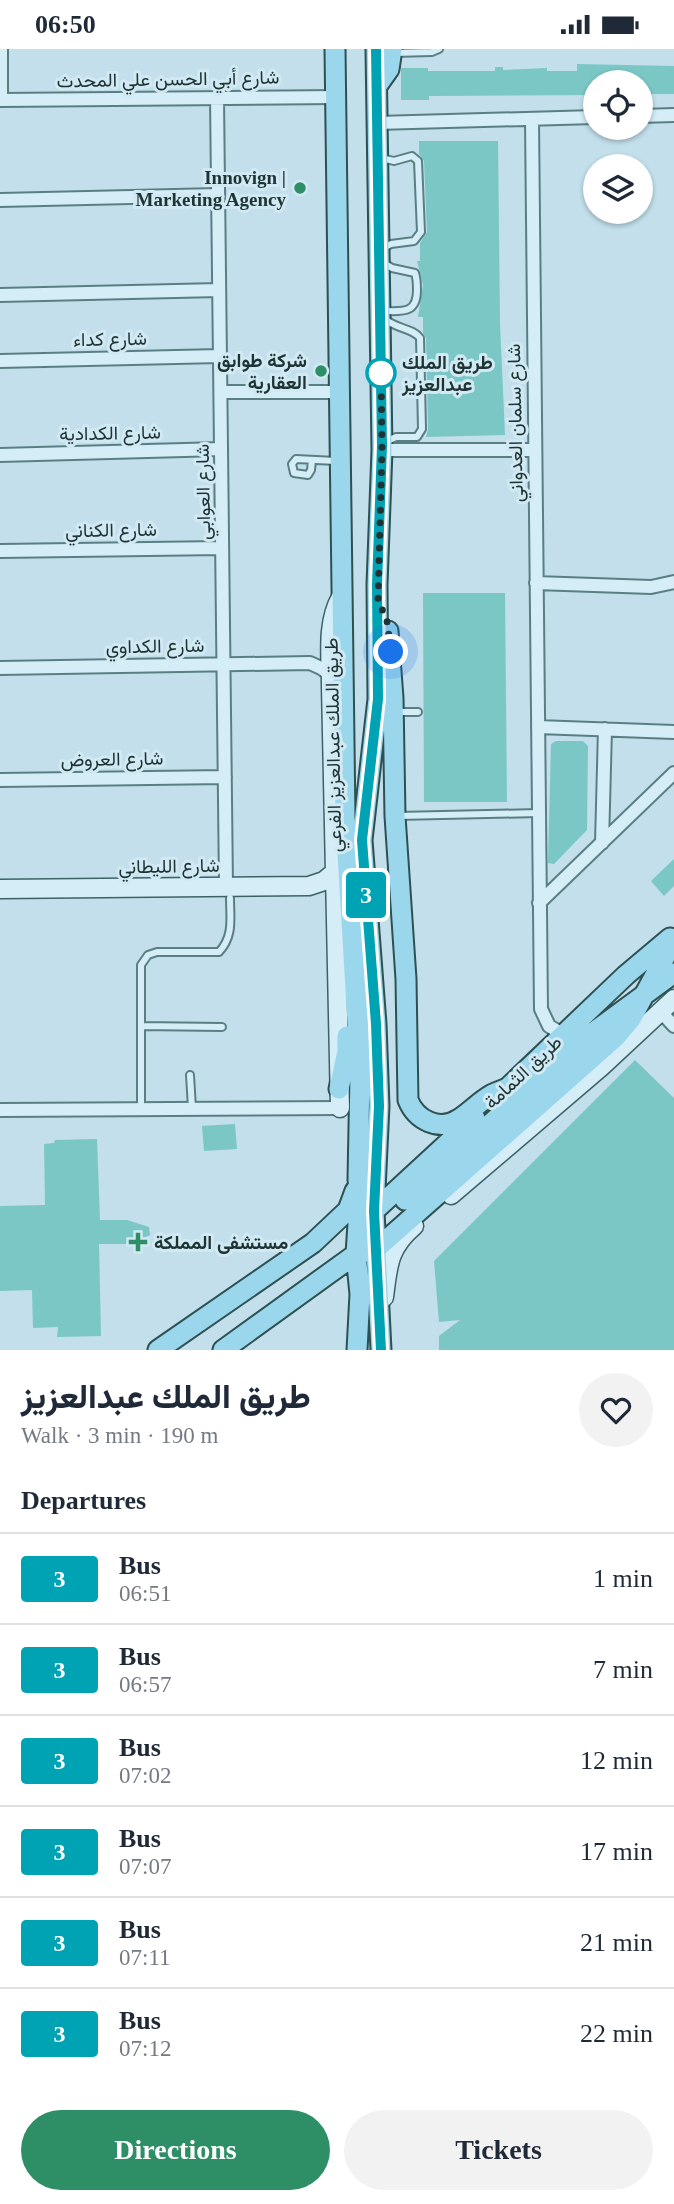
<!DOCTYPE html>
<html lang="en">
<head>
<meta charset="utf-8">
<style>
	body { margin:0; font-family:"Times New Roman",Vazirmatn,serif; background:#f2f2f3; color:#1f2937; height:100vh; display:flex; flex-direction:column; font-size:26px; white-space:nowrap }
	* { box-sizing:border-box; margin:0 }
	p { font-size:23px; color:#747a83 }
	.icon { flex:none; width:38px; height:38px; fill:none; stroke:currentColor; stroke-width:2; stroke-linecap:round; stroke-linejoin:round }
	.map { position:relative; height:1301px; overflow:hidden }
	.side { display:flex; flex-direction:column; background:#fff; flex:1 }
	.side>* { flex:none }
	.badge { padding:0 14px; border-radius:5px; font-size:24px; line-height:46px }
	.controls { position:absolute; left:583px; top:21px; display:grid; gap:14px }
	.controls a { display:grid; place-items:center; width:70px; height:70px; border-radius:50%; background:#fff; box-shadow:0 2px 5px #0004; font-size:35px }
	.you { position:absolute; width:35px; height:35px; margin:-18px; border:5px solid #fff; border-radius:50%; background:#1a73e8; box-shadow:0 0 0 10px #1a73e833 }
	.map>.badge { position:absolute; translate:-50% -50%; box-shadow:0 0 0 4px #fff }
	h2 { padding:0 21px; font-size:26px; line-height:63px }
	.round { display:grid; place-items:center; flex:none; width:74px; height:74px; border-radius:37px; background:#f2f2f3 }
	.headline { display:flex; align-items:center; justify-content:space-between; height:119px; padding:0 21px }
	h1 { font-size:33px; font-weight:800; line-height:52px }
	.button { display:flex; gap:14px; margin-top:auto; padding:14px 21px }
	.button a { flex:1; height:80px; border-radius:42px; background:#2e8e65; color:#fff; font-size:28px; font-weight:800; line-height:80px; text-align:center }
	.button a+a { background:#f2f2f3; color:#1f2937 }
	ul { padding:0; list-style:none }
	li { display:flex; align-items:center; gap:21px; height:91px; padding:0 21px; border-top:2px solid #e0e1e3 }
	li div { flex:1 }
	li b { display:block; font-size:26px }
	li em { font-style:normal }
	li .badge { min-width:77px; font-weight:700; text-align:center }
	.status { display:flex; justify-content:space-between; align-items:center; height:49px; padding:0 35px; background:#fff; direction:ltr }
	.status svg { height:19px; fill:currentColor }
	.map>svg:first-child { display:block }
	.building { fill:#7ac7c6 }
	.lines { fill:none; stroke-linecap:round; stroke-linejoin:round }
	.lane-casing { stroke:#5a7f83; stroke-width:10 }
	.street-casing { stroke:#5a7f83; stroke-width:16 }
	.secondary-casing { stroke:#3d6265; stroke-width:21 }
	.primary-casing { stroke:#2e5051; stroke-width:23 }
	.lane { stroke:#d4edf6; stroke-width:6 }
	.street { stroke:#d4edf6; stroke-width:12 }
	.secondary { stroke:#d4edf6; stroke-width:18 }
	.primary { stroke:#9bd7ec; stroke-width:19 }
	.line-casing { stroke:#fff; stroke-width:16 }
	.line { stroke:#00a3b4; stroke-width:10 }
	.walk { stroke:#1e3334; stroke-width:7; stroke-dasharray:0 12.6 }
	.poi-dot { fill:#2e8e65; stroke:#d1e9f3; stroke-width:2.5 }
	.stop-dot { fill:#fff; stroke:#00a3b4; stroke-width:3.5 }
	.labels { text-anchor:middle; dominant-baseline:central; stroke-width:6; stroke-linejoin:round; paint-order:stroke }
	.street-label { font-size:19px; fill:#1e3334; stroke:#d1e9f3 }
	.poi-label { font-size:19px; font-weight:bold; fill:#1e3334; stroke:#d1e9f3; text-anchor:end }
	.stop-label { font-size:19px; font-weight:bold; fill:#1e3334; stroke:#d1e9f3; text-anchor:start }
</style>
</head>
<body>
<div class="status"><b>06:50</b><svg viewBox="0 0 49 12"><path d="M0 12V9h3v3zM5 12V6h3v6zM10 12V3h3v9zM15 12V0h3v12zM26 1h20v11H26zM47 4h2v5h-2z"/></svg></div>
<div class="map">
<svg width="674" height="1301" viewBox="0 0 674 1301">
	<rect width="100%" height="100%" fill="#c2dfeb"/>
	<path class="building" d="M577 15 674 17V45H640V33H595V46L429 47V51H401V19H428V22H495V18H503V21L547 19V22H577Z
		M419 92H498L500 275 505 386 426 388 428 380 426 289 423 284V268H418L423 236 417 212H420V194L427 183 424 112 419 105Z
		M423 544H505L507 753H424Z
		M556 692H583L588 697 587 781 554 815 548 814 551 695Z
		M674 810V837L664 847 651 832Z
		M635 1011 674 1049V1301H439V1287L460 1271 439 1273 434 1212Z
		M235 1075 237 1100 204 1102 202 1077Z
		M97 1090 100 1171H127L149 1178 150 1186 129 1195H99L101 1287 57 1288 58 1278 33 1279 32 1241 0 1242V1157L45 1156 44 1095 54 1094 55 1091Z"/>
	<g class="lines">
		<defs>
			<path id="lane" d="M393 4 432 3 439 0
				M381 109 394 112 412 107 418 112 421 183 414 192 391 195 382 200
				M382 262C401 262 417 266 417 241 417 235 417 230 415 224L392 219 384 214
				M385 393 396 388H417L422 380 420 289C413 279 396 280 385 270
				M312 411 311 421 308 426 294 424 292 415 296 410 336 412
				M396 663H418
				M397 767 539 764
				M141 977 222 978
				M190 1026 192 1059
				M141 1059V916L148 906 157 903H219C234 887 230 869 230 849"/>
			<path id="street" d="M1 0V51
				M217 49 226 838
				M0 51 336 48
				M640 67 674 66
				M532 70 541 960 549 977 564 986
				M377 74 595 68
				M0 151 218 146
				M0 246 219 241
				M0 312 220 307
				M221 343H341
				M382 401H535
				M0 406 221 400
				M0 502 222 499
				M536 534 651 538 674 533
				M0 619 310 614 321 619 331 626
				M538 678 674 683
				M0 731 225 728
				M602 794 605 680
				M539 854 674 724
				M661 963 674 977
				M0 1061 340 1059"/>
			<path id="secondary" d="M0 840 309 837 324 832 335 823
				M340 1059 331 637C331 608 326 574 341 548
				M451 1146 601 1018 674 950
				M384 1248C388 1217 388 1199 414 1177"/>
			<path id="primary" d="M335 0 345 770 360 1025 358 1131 360 1144 356 1205 360 1245 357 1301
				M376 0 382 401 377 536 378 650 362 791 376 975 379 1057 374 1162 381 1301
				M377 37 389 20 392 0
				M388 582 393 649 395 767 406 930 408 1051C416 1071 439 1083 459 1070 470 1063 479 1053 491 1046 496 1043 501 1042 507 1039
				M339 1040 347 1002V987
				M497 1049 626 926 670 889
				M405 1151 591 985 674 924
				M374 1162 475 1069
				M158 1301 313 1194 348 1161 355 1142
				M223 1301 356 1205 375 1201 616 988 631 970 666 906 674 896"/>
		</defs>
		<use href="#lane" class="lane-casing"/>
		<use href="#street" class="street-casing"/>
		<use href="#secondary" class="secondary-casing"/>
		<use href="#primary" class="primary-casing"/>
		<use href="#lane" class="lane"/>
		<use href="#street" class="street"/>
		<use href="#secondary" class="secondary"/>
		<use href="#primary" class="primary"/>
	</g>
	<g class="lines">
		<defs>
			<path id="line" d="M376 0 382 397 377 536 378 650 362 791 376 975 379 1057 374 1162 381 1301"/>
		</defs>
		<use href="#line" class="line-casing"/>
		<use href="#line" class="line"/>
		<path class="walk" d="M381 324V317L382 401 378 551 387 572 391 603"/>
	</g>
	<g class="poi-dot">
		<circle cx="300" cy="139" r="7"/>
		<circle cx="321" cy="322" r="7"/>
		<path d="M134.5 1182.5h7v7h7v7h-7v7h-7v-7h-7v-7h7z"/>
	</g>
	<circle class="stop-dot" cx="381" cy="324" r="14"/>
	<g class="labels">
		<g class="street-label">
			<text transform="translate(168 30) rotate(-1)">شارع أبي الحسن علي المحدث</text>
			<text transform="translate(110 290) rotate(-1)">شارع كداء</text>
			<text transform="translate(515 374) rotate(-91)">شارع سلمان العدواني</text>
			<text transform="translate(110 384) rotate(-1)">شارع الكدادية</text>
			<text transform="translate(203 443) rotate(-91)">شارع العوابي</text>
			<text transform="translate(111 481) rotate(-1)">شارع الكناني</text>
			<text transform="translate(155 597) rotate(-1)">شارع الكداوي</text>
			<text transform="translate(333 696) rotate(-91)">طريق الملك عبدالعزيز الفرعي</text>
			<text transform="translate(112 710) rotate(-1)">شارع العروض</text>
			<text transform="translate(169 817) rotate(-1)">شارع الليطاني</text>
			<text transform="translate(523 1023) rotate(-43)">طريق الثمامة</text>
		</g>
		<g class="poi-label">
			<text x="286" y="128">Innovign |<tspan x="286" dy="22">Marketing Agency</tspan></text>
			<text x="307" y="311">شركة طوابق<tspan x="307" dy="22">العقارية</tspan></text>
			<text x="154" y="1193" text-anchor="start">مستشفى المملكة</text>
		</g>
		<g class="stop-label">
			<text x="402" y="313">طريق الملك<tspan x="402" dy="22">عبدالعزيز</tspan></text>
		</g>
	</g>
</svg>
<div class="controls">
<a><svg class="icon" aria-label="locate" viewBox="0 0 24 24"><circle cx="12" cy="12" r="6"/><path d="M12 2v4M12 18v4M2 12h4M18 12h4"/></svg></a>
<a><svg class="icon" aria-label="layers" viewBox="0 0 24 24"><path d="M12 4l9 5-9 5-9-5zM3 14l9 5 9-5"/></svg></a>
</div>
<div class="you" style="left:391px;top:603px"></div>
<b class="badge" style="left:366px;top:846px;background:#00a3b4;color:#fff">3</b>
</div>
<section class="side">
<div class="headline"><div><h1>طريق الملك عبدالعزيز</h1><p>Walk · 3 min · 190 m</p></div><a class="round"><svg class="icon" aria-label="heart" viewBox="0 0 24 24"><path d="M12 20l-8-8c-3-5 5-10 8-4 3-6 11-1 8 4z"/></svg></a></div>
<h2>Departures</h2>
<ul>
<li><span class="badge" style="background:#00a3b4;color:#fff">3</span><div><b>Bus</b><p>06:51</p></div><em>1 min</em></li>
<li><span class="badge" style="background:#00a3b4;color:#fff">3</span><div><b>Bus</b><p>06:57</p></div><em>7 min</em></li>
<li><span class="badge" style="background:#00a3b4;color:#fff">3</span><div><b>Bus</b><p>07:02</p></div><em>12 min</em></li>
<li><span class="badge" style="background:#00a3b4;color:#fff">3</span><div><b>Bus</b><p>07:07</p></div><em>17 min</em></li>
<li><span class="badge" style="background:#00a3b4;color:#fff">3</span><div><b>Bus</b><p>07:11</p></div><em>21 min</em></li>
<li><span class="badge" style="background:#00a3b4;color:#fff">3</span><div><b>Bus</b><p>07:12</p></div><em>22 min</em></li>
</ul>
<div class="button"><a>Directions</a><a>Tickets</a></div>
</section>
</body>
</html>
